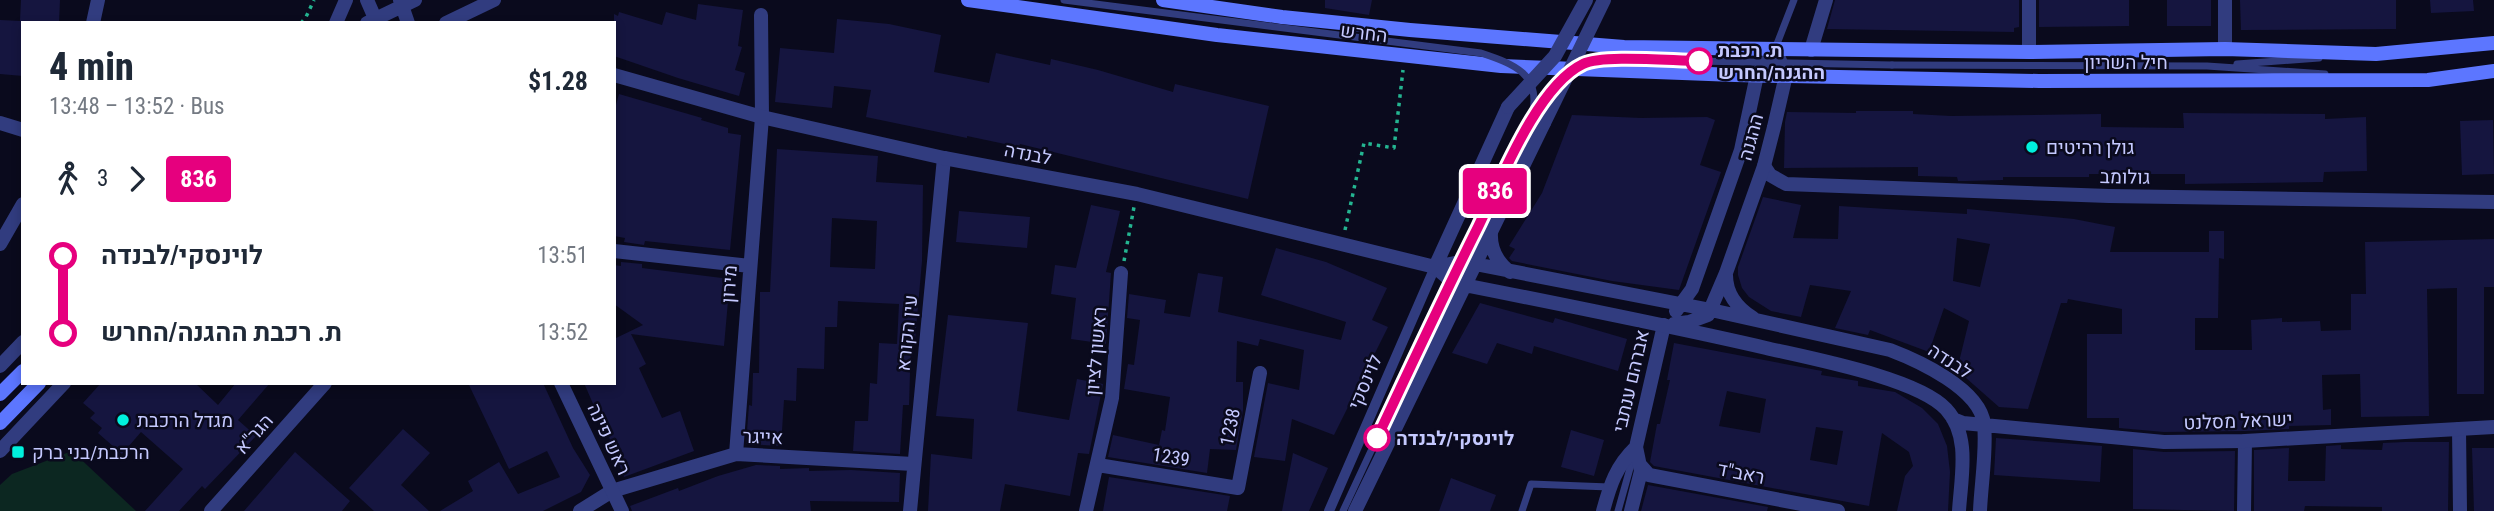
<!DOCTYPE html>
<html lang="en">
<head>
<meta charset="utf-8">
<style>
	body { margin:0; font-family:"Roboto Condensed",Heebo,sans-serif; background:#f2f2f3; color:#1f2937; height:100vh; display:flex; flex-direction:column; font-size:26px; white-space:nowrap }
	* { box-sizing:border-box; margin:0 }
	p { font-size:23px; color:#747a83 }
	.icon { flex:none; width:38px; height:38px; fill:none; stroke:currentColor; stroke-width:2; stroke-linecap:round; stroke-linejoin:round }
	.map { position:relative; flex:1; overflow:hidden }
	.drawer { position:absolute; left:21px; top:21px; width:595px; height:364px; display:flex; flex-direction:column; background:#fff; border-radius:0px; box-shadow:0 4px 10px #0003 }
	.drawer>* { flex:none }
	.badge { padding:0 14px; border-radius:5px; font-size:24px; line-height:46px }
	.map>.badge { position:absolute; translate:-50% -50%; box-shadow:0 0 0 4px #fff }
	.legs { display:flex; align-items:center; gap:10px; height:77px; padding:0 28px; font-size:23px }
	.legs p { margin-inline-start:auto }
	.headline { display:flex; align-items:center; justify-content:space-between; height:119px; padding:0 28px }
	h1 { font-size:38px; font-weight:800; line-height:52px }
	ul { padding:0 28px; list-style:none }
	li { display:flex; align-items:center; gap:24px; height:77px; font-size:26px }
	li i { display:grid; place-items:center; width:10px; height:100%; margin:0 9px; background:currentColor }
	li i::after { content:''; width:18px; height:18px; margin:-9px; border:5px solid; border-radius:50%; background:#fff }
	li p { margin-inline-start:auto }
	li:first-child i { background:linear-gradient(#0000 50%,currentColor 0) }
	li:last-child i { background:linear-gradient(currentColor 50%,#0000 0) }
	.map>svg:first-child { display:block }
	.green { fill:#0c2721 }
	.building { fill:#15153f; fill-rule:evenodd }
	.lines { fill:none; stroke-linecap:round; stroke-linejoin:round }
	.path { stroke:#24b591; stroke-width:3.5; stroke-dasharray:3.5 5; stroke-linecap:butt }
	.service { stroke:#313c7f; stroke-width:7 }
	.pedestrian { stroke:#313c7f; stroke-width:10 }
	.minor { stroke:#313c7f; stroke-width:14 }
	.tertiary { stroke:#313c7f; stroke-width:14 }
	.secondary { stroke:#5c76ff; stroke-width:14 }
	.service-bridge { stroke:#313c7f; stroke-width:7 }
	.tertiary-bridge { stroke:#313c7f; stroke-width:14 }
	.line-1-casing { stroke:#fff; stroke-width:16 }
	.line-1 { stroke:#e6007e; stroke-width:10 }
	.stop-1-dot { fill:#fff; stroke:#e6007e; stroke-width:3.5 }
	.poi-dot { fill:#00f0dd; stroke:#0a0a1d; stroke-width:2.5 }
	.labels { text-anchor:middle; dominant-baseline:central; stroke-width:5; stroke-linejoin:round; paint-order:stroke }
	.street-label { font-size:19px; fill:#c5c9ff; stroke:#0a0a1d }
	.stop-label { font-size:19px; font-weight:bold; fill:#c5c9ff; stroke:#0a0a1d; text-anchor:start }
	.poi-label { font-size:19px; fill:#c5c9ff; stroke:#0a0a1d; text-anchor:start }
</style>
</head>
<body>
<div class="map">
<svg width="2494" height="511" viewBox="0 0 2494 511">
	<rect width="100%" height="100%" fill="#0a0a1d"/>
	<path class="green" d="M72 451 136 511H0V485L12 474Z"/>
	<path class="building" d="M21 0H60L59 23H23V76L0 74V20L20 21Z
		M1325 0H1372L1369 15 1325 8Z
		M1835 0H2019V27L2014 28V32L1827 29Z
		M2039 0H2129V26L2039 27Z
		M2167 0H2211V26H2167Z
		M2240 0H2396V29L2241 30Z
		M2430 0H2473L2474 11 2431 13Z
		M698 4 743 10 738 46 742 47 735 70 745 73 739 96 678 78 614 56V14L618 16 619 12 662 25 666 12 696 20Z
		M837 19 889 24 941 35 934 72 989 83 996 53 1050 65 1051 59 1098 70 1173 92 1175 84 1269 106 1248 199 1020 144 1019 147 967 136V138L866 117 871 90 834 86 832 108 775 102 780 48 834 53Z
		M619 94 702 118 701 120 728 128V133L741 135 730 250 645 241 644 245 624 242 625 238 614 236V112Z
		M1856 111H1913V114L1951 116 2101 114V127L2184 128 2183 113 2325 114V119L2366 117 2367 171 2324 172 2323 182 2185 184V174H2089V177H2003V180L1966 181H1958L1957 177 1918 176V167L1784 168 1785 122 1787 112 1856 113Z
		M1572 115 1641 118 1707 117 1715 120 1700 165 1721 172 1679 290 1612 281 1512 261 1509 258 1515 249 1509 246 1542 193Z
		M2493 120 2494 174 2462 175 2460 121Z
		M777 149 878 156 876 182 923 185 922 261 915 340H911L909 405H903L900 454 853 451 855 421H868L870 383 877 384 879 343 897 344 899 304 838 301 837 327H825L824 369 797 368 796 401 784 400 781 446 746 444 749 405 752 406 753 373H759L760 292H770ZM832 218 877 221 875 269 830 267Z
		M1763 197 1801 205 1793 238 1838 239 1839 206 1967 214V209L2074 219 2115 227 2110 252H2209V231H2224V259L2219 258 2218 318H2195V350H2252L2251 320 2282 318V322L2320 321 2321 331 2351 330V294H2366L2365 242 2494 239V287H2484V394H2457V288L2427 289 2429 416 2361 417 2360 374 2322 375 2323 410 2331 409V425L2289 426V429L2245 431 2164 432 2119 428V418H2087V334H2122V309L2068 299 2067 303H2061L2028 409 1999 407 1957 370 1969 321 1944 308 1929 352 1870 330 1868 335 1835 328 1851 291 1810 285 1801 317 1771 311 1749 297 1742 288 1738 275V267ZM1957 238 1990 244 1980 287 1953 281Z
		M1091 205 1120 211 1106 272 1111 273 1106 344 1071 339 1076 298 1051 294 1055 265 1076 268Z
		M959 211 1030 217 1027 248 956 242Z
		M1276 248 1326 262 1387 288 1372 320 1388 327 1334 435 1292 419 1285 461 1254 457 1268 383 1299 390 1304 350 1260 339 1258 346 1237 341 1236 382H1243V410L1236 450 1210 449 1207 473 1108 457 1113 435 1159 445 1162 430 1165 431 1170 397 1124 389 1128 364 1134 365 1140 320 1127 318 1129 294 1166 300 1164 313 1190 317 1198 273 1223 277 1218 312 1341 340 1346 322 1261 295Z
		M621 262 642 264V268L730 279 724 346 631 334 646 364 639 368 662 418 680 411 694 451 624 477 606 429H604L584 383H614V339L643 325 614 304V265L621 266Z
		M1480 303 1553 323 1555 318 1627 339 1618 371 1534 346 1532 354 1497 343 1487 364 1452 353Z
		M948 315 1028 323 1017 411 1069 420 1077 379 1103 384 1089 454 1078 453 1070 496 1005 484 1000 511H928L931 454 972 459 974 419 936 416Z
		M1674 343 1822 371 1821 375 1858 381V386L1895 392 1922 408 1938 424 1947 446 1950 472 1948 511H1897L1905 476 1913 466 1909 452 1882 433 1869 506 1654 466 1650 462 1657 424H1660L1670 380H1667ZM1727 391 1766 399 1760 433 1719 426ZM1816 427 1843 431 1837 465 1810 460Z
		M101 383H195L218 405 236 383H270L238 420 256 436 205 489 202 486 179 511H145L183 469 141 432 122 454 98 433 102 428 90 418 95 413 83 403Z
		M468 383H543L573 448 590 475 581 492 543 511H440L473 491 468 481 499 462 518 494 560 477 547 451 509 469Z
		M403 429 430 453 401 485 429 511H374L349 488Z
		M1571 430 1604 440 1594 476 1561 467Z
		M1996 438 2102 446 2100 482 1994 475Z
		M2405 442H2449L2448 511H2382V507L2305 506 2304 511H2254V450L2289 448 2288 481H2325L2326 446 2341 445V449L2382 450 2383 443Z
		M2472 448H2494V511H2474Z
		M2133 449 2164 452 2235 451 2234 511 2133 509Z
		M295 452 350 501 342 511H244Z
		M1293 453 1328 468 1309 511H1282Z
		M756 465 780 466V469L809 468V471L851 470 900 473 899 502 810 501 811 511H632L630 506 678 488 679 491 718 476Z
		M1109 477 1230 496 1227 511H1103Z
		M1451 478 1496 495 1490 511H1439Z
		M1648 485 1768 507 1767 511H1641Z"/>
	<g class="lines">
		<path class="path" d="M301 23 306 17 314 0
			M1345 230 1364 143 1394 148 1403 70
			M1124 261 1134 207"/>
		<path class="service" d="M1775 49 1794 0
			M2237 64 2319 58
			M1892 65 2207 66 2325 74
			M1522 511 1531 484 1609 487
			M1618 511 1634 454"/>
		<path class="pedestrian" d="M1329 511 1435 267"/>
		<path class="minor" d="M2225 0V49
			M93 23 98 0
			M1811 50 1826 0
			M2029 52V0
			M0 123 23 130
			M1764 166 1770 175 1786 184 2109 196 2494 202
			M0 244 23 204
			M614 251 750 266
			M2459 429 2460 511
			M736 454 762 117 761 15
			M1098 465 1238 488 1260 373
			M1641 466 1649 475 1838 511
			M211 511 325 383
			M580 511 612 491 736 454 913 464
			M910 511 944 158
			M1086 511 1112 398 1121 273
			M1603 511C1610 485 1616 466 1636 447
			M1631 511 1641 471 1636 447 1664 325
			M2244 511 2245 441"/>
		<path class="tertiary" d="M367 0 377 23
			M400 0 408 23
			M336 23 346 0
			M367 23 415 0
			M446 23 494 0
			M614 75 762 117 944 158 1137 194 1435 267 1456 263 1475 264 1711 310 1890 350C1919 361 1980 389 1984 424 1987 449 1981 485 1980 511
			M1491 233C1490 250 1497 262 1510 272
			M1435 267 1449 279 1464 285C1565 305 1666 325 1766 348 1809 358 1917 378 1946 409 1971 436 1961 477 1959 511
			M1435 267 1508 107
			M1726 275C1726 293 1737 308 1753 318
			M1676 311 1692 289 1741 150 1757 75 1774 51
			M1674 324 1689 322 1708 315 1726 273 1764 166 1774 127 1786 75 1775 49
			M0 366 23 342
			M561 383 622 511
			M1953 419 1963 423 2164 442 2245 441 2494 427
			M0 451 64 383
			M1355 511 1544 123"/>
		<path class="secondary" d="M968 0 1217 35 1501 66 1735 75 2039 81 2428 80 2494 71
			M1163 0 1282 17 1410 30 1624 47 2029 52 2225 49 2376 54 2494 43
			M0 394 23 371
			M0 423 39 383"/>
		<path class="service-bridge" d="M1064 0 1481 53C1514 64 1542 74 1532 116
			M1574 70 1591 60 1603 59 1892 65
			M1343 511 1447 288 1529 124 1557 84"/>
		<path class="tertiary-bridge" d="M1508 107 1555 56 1586 0
			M1544 123 1604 0"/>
	</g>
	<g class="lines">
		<defs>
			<path id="line-1" d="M1377 438C1410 368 1443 297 1478 227 1500 182 1537 86 1583 64 1602 54 1674 61 1699 61"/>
		</defs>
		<use href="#line-1" class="line-1-casing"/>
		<use href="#line-1" class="line-1"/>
	</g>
	<g class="stop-1-dot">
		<circle cx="1699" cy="61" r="12"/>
		<circle cx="1377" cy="438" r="12"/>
	</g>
	<g class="poi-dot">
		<circle cx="2032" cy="147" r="7"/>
		<circle cx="123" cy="420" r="7"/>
		<rect x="11" y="445" width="14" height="14" rx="3.5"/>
	</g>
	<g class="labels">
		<g class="street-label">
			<text transform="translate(1364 33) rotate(7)">החרש</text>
			<text x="2126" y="62">חיל השריון</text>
			<text transform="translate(1751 137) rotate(-75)">ההגנה</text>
			<text transform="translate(1028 154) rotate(11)">לבנדה</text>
			<text transform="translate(2125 177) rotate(1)">גולומב</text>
			<text transform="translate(729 284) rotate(-86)">מירון</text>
			<text transform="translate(907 333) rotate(-84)">עין הקורא</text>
			<text transform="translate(1096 351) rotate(-85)">ראשון לציון</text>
			<text transform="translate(1950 361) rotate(33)">לבנדה</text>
			<text transform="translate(1631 381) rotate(-77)">אברהם ענתבי</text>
			<text transform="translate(1365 382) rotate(-67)">לוינסקי</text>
			<text transform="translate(2238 421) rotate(-2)">ישראל מסלנט</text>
			<text transform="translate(1230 427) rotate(-79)">1238</text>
			<text transform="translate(254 434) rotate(-48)">הגר"א</text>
			<text transform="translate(763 437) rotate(2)">אייגר</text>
			<text transform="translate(609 439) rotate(65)">ראש פינה</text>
			<text transform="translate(1171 457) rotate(9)">1239</text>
			<text transform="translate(1741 473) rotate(11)">ראב"ד</text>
		</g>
		<g class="stop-label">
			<text x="1718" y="50">ת. רכבת<tspan x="1718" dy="22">ההגנה/החרש</tspan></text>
			<text x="1396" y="438">לוינסקי/לבנדה</text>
		</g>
		<g class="poi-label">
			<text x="2046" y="147">גולן רהיטים</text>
			<text x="137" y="420">מגדל הרכבת</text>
			<text x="32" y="452">הרכבת/בני ברק</text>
		</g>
	</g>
</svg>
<b class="badge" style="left:1495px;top:191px;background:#e6007e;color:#fff">836</b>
<section class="drawer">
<div class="headline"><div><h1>4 min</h1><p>13:48 – 13:52 · Bus</p></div><b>$1.28</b></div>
<div class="legs"><svg class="icon" aria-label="walk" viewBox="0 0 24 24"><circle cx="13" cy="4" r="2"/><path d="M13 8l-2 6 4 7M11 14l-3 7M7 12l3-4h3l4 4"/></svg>3<svg class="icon" aria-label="forward" viewBox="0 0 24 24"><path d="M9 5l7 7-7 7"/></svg><b class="badge" style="background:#e6007e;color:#fff">836</b></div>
<ul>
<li><i style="color:#e6007e"></i><b>לוינסקי/לבנדה</b><p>13:51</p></li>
<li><i style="color:#e6007e"></i><b>ת. רכבת ההגנה/החרש</b><p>13:52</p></li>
</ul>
</section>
</div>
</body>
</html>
